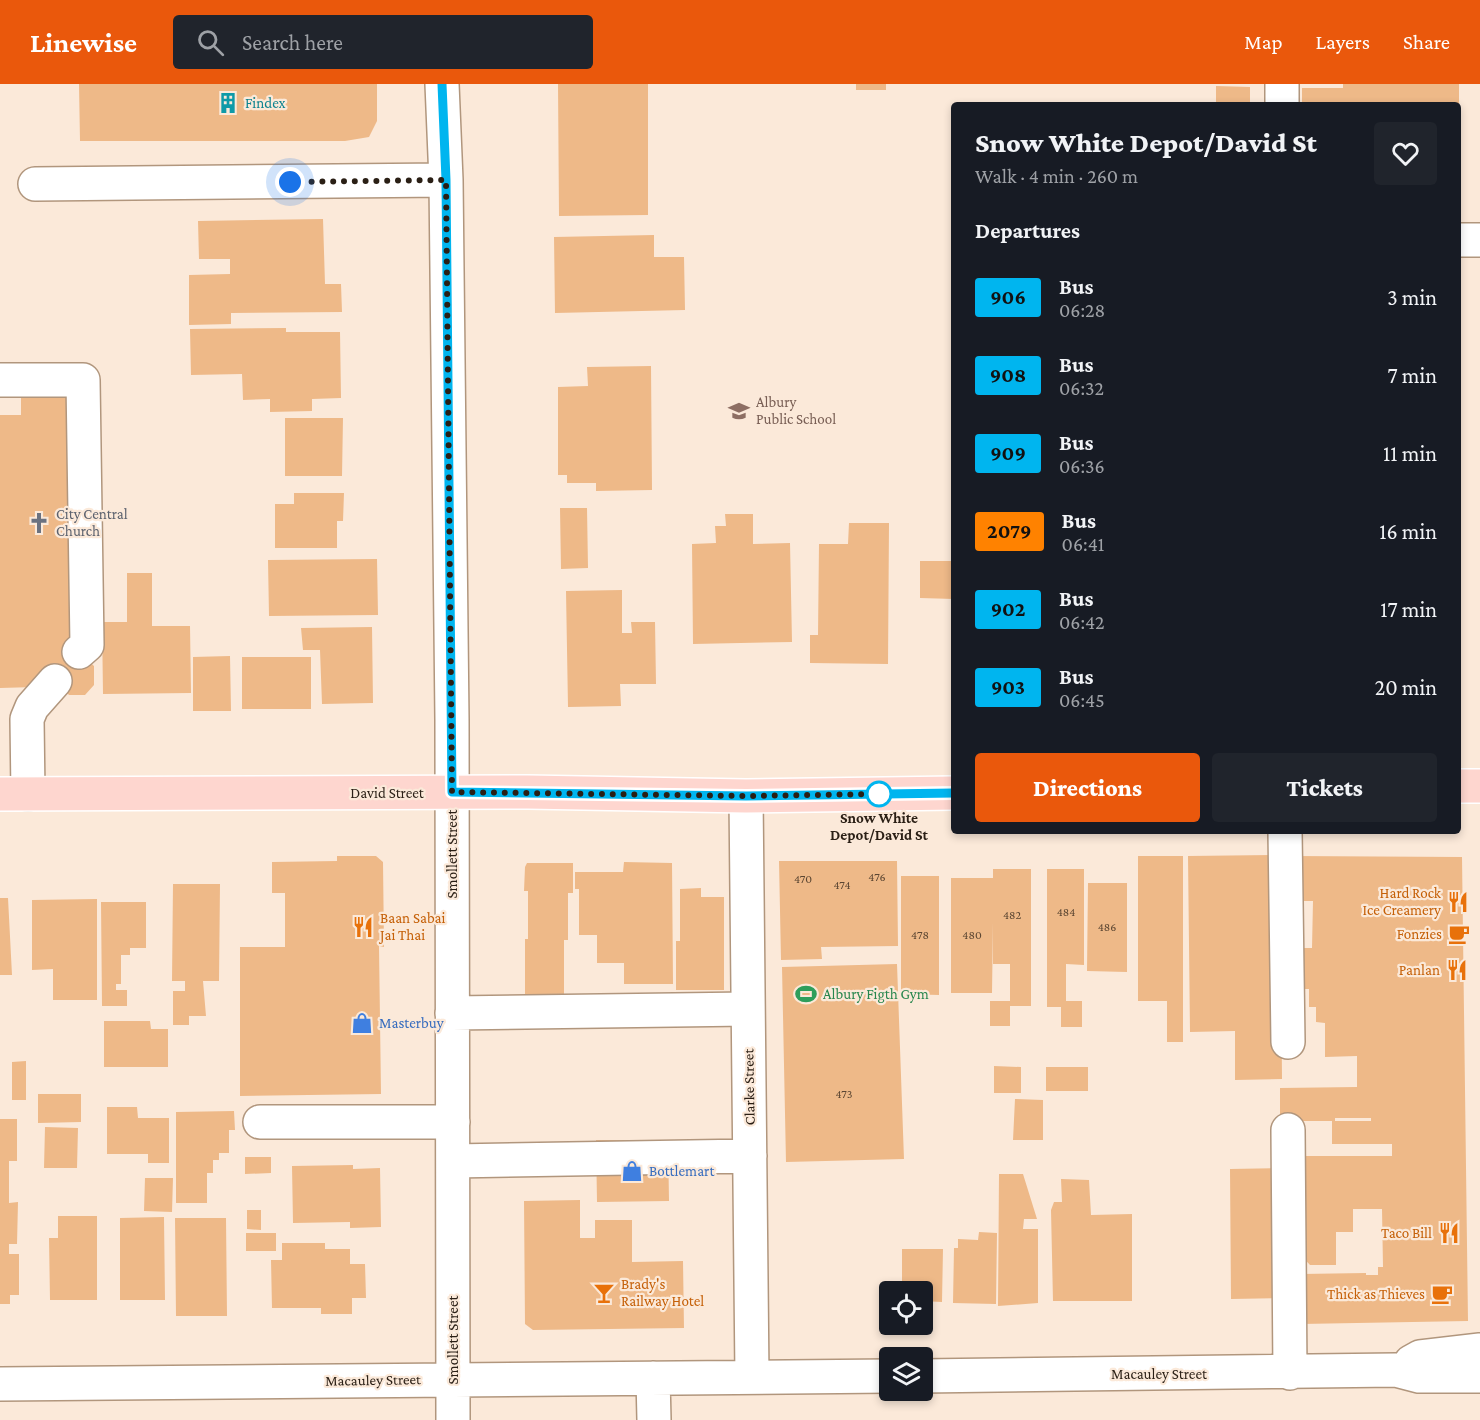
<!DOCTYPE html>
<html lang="en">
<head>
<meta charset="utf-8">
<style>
	body { margin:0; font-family:"Crimson Pro",serif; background:#20242c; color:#f1f3f6; height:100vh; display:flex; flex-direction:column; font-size:22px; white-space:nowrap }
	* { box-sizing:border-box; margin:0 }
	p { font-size:20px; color:#9ea1a6 }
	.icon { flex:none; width:33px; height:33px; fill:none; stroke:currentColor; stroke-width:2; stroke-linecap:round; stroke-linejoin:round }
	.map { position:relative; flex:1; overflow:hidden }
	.side { position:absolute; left:951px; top:18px; width:510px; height:732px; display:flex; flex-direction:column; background:#171b24; border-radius:6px; box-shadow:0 3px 9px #0003 }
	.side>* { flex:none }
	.badge { padding:0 12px; border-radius:4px; font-size:21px; line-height:39px }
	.tools { position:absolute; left:879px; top:1197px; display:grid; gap:12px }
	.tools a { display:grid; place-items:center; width:54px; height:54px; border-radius:6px; background:#171b24; box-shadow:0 3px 9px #0003; font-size:30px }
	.you { position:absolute; width:30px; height:30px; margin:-15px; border:4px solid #fff; border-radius:50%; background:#1a73e8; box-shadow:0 0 0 9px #1a73e833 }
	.map>.badge { position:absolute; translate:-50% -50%; box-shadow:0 0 0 3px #fff }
	h2 { padding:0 24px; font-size:22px; line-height:54px }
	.round { display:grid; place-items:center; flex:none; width:63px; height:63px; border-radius:6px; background:#20242c }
	.head { display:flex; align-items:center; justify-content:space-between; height:102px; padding:0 24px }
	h1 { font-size:28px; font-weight:800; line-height:45px }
	.primary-button { display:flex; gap:12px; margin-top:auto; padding:12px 24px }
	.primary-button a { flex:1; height:69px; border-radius:6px; background:#ea580c; color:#fff; font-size:24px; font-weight:800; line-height:69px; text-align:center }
	.primary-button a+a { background:#20242c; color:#f1f3f6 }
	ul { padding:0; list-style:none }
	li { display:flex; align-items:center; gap:18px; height:78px; padding:0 24px }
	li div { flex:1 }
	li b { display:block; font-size:22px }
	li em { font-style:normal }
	li .badge { min-width:66px; font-weight:700; text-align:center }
	header { display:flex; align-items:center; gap:36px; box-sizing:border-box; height:84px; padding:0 30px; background:#ea580c; color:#fff }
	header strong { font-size:28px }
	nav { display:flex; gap:33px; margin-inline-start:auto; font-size:21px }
	.search { width:420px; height:54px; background:#20242c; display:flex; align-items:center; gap:15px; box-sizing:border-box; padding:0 21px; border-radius:6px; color:#9ea1a6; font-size:22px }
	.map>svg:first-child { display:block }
	.building { fill:#eeb988; fill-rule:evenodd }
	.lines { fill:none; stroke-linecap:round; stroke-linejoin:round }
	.minor-casing { stroke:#b1967d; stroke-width:36 }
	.major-casing { stroke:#fff; stroke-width:36 }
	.minor { stroke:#fff; stroke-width:33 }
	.major { stroke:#fed6cf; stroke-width:33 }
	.line-casing { stroke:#fff; stroke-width:14 }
	.line { stroke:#00b5ef; stroke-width:9 }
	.walk { stroke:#2a1f15; stroke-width:6; stroke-dasharray:0 10.8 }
	.stop-dot { fill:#fff; stroke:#00b5ef; stroke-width:3 }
	.labels { text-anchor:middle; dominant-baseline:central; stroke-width:4.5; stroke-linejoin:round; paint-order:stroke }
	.number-label { font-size:12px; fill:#5b4632 }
	.culture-label { font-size:15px; fill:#0d838f; stroke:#fbe9d9; text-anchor:start }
	.education-label { font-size:15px; fill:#785e54; stroke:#fbe9d9; text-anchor:start }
	.worship-label { font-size:15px; fill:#5b616d; stroke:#fbe9d9; text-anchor:start }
	.street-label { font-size:15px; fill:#2a1f15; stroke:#fbe9d9 }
	.stop-label { font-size:15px; font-weight:bold; fill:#2a1f15; stroke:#fbe9d9 }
	.food-label { font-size:15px; fill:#c56008; stroke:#fbe9d9; text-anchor:end }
	.leisure-label { font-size:15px; fill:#27864d; stroke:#fbe9d9; text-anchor:start }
	.shop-label { font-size:15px; fill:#366cbe; stroke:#fbe9d9; text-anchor:start }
</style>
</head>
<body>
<header>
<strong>Linewise</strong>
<div class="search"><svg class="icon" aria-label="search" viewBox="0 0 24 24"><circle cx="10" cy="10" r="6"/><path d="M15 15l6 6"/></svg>Search here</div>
<nav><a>Map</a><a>Layers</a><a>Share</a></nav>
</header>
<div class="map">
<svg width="1480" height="1336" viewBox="0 0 1480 1336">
	<rect width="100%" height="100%" fill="#fbe9d9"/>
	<path class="building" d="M79 0H377V37L369 53 345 57H80Z
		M558 0H648V131L559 132Z
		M856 0H886V6H856Z
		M1343 0H1459V21H1302V4H1343Z
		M1216 2 1250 3V21H1216Z
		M323 135 325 200H341L342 228 231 229V240L189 241V191L230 190V175H199L198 137Z
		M654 151V173H684L685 226 555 229 554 153Z
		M286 244V248H340L341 314 312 315V327L270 328V315L243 316 242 290 191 291 190 245Z
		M1458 263 1461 293 1460 350H1458Z
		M651 282 652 406 596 407V399H567V391H558V303L588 302 587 283Z
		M75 305 80 547 69 558 94 582V601L85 611H69L48 589 35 603 0 604V331H21V306Z
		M285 334H343L342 392H285Z
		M1458 365 1460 381 1461 636H1458Z
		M294 409H344L343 437H337V464H275V420H294Z
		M560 424H587L588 484 561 485Z
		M725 430H753V460L790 459 792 558 693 560 692 460 716 459 715 442H726Z
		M849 439H889L888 580 810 579V551H818L819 460H848Z
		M377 475 378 531 269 532 268 476Z
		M920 477H954V515L920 514Z
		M127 489H152V542H190L191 609 103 610 102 538H127Z
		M622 506V549H632L631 538H655L656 600H620L621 622 568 623 566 507Z
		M372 543 373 619 322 620 320 566H303L301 544Z
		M230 572 231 627H193V573Z
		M242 573H311V625H242Z
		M1280 771 1282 995 1235 996V947L1190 948 1188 772Z
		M337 772H376L383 778 384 863 379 862 381 1010 240 1012V863H285V809H272V778L337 777Z
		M1138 772H1183V958H1167V917H1138Z
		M1292 772 1462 773 1468 1237 1301 1240V1190L1366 1189V1191H1378V1183H1383L1382 1125H1353V1148H1336V1181H1310L1296 1166 1295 1072H1392V1060H1332V1037H1280V1004L1357 1003V972L1325 973V939L1316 938V923H1309V905H1294L1295 864H1312L1313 817H1291ZM1335 1034H1371V1037H1335Z
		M779 777H897L898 862 821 863 822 875 781 876Z
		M624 778 672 779 673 900H624V879H597V851H579V805H575V788H623Z
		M527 779H573V809H568V856H564V917H525V855H528V807H524L525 783Z
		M993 785H1031V922H1010V942H990V917H1010V880H993V838L992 909H951V794H993Z
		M1047 785H1084V881L1066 880V917H1082V943H1061V923H1047Z
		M901 792H939V911L901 910Z
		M1088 799H1127V888L1087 887Z
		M173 800H220L219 897H203L206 932H189V941H173V907H185V897H172Z
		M701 804V813H724V906H676V857H680V805Z
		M0 814H8L12 891H0Z
		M97 815V916H53V885L32 886V816Z
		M101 818H146V864H130V871H121V900H116V906H127V922H102Z
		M897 880 904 1075 786 1078 782 883Z
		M104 937H150L151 945H168V983H104Z
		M26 977V1016H12V978Z
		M994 982 1021 983V1009H994Z
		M1046 983H1088V1007H1046Z
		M38 1010H81V1038L38 1039Z
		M1015 1015 1043 1016V1056H1013Z
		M107 1023H137L138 1034H169V1079H148V1070H107Z
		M234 1027 235 1046H229V1069H219V1076H213V1089H207V1119H176V1028Z
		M0 1035H17V1077H9V1119L18 1118 17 1160H9V1170H19V1211H10V1220H0Z
		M45 1043 78 1044 77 1084H44Z
		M596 1056H668L669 1117 597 1118Z
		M245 1073H271V1089L245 1090Z
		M353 1081V1085L380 1084 381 1143 350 1144V1138L293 1139 292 1082Z
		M1279 1084 1281 1214 1231 1215 1230 1085Z
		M999 1090H1023L1037 1135H1024L1023 1145H1038V1219L998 1222Z
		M145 1094H173L172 1128 144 1127Z
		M1061 1095 1089 1096 1091 1131 1132 1130V1217H1053L1051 1126 1054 1118H1062Z
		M580 1116V1154H595V1136H632V1178L683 1177 684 1244 533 1246 525 1240 524 1117Z
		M247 1126H261V1146L247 1145Z
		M58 1132H97V1216H50L49 1154H58Z
		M164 1133 165 1216H120V1134Z
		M175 1134H226L227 1232H176Z
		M979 1148 997 1149 996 1220 953 1219 954 1164H958V1155L978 1156Z
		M246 1149H276V1167H246Z
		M282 1159H325V1165H350V1180H365L366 1214H352V1230H321V1224H272L271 1176H282Z
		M902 1165H943L942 1218 922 1217V1208H902Z"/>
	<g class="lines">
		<defs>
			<path id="minor" d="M442 0 446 96 452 636 453 1336
				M1282 0V21
				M35 100 446 96
				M1458 156H1480
				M0 296H83L87 561 79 568
				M28 710 27 635 32 623 55 597
				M746 712 752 1293
				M1285 747 1288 958
				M452 929 748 925
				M260 1038H453
				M1288 1046 1290 1289
				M453 1077 750 1072
				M1411 1278 1420 1273 1480 1266
				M922 1292 1396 1286 1419 1292H1480
				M653 1294 654 1336
				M0 1300 890 1292"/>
			<path id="major" d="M1458 702H1480
				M0 710 528 708 746 712 954 709"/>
		</defs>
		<use href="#minor" class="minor-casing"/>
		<use href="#major" class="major-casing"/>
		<use href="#minor" class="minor"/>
		<use href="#major" class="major"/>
	</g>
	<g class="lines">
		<defs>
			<path id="line" d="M442 0 446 96 452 708 746 712 954 709"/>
		</defs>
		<use href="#line" class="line-casing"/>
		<use href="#line" class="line"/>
		<path class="walk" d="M290 98 446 96 452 708 746 712 879 710"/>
	</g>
	<defs>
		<symbol id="building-bare" viewBox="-9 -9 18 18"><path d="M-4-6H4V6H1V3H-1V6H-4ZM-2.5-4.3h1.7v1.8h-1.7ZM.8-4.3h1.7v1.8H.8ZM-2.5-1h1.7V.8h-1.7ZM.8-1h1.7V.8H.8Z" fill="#0f9aa8" stroke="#fbe9d9" stroke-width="2.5" paint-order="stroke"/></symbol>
		<symbol id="school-bare" viewBox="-9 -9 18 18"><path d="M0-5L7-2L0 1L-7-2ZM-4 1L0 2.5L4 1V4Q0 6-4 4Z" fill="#8d6e63" stroke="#fbe9d9" stroke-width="2.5" paint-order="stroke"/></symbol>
		<symbol id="church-bare" viewBox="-9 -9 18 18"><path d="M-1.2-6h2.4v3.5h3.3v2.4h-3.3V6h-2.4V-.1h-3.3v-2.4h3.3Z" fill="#6b7280" stroke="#fbe9d9" stroke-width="2.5" paint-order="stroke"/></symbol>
		<symbol id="restaurant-bare" viewBox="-9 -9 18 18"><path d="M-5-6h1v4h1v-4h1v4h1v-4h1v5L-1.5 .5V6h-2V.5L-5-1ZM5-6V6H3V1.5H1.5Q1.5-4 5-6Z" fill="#e8710a" stroke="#fbe9d9" stroke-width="2.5" paint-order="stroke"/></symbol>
		<symbol id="cafe-bare" viewBox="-9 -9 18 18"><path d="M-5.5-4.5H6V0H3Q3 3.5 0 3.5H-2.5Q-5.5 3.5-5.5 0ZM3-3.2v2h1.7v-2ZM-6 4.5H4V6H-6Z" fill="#e8710a" stroke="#fbe9d9" stroke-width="2.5" paint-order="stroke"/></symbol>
		<symbol id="stadium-bare" viewBox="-9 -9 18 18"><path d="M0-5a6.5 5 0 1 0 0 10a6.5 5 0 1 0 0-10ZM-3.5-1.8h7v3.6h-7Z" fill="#2e9e5b" stroke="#fbe9d9" stroke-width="2.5" paint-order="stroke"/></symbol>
		<symbol id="shop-bare" viewBox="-9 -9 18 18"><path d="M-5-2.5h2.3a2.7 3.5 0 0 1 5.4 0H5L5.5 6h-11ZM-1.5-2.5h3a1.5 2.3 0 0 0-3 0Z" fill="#3f7fe0" stroke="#fbe9d9" stroke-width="2.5" paint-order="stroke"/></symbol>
		<symbol id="bar-bare" viewBox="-9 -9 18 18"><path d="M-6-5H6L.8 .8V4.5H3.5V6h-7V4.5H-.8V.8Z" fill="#e8710a" stroke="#fbe9d9" stroke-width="2.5" paint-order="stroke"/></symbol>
	</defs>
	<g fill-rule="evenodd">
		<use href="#building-bare" x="213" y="4" width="30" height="30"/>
		<use href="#school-bare" x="724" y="312" width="30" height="30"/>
		<use href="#church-bare" x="24" y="424" width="30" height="30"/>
		<use href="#restaurant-bare" x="1443" y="803" width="30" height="30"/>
		<use href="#restaurant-bare" x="348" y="828" width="30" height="30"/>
		<use href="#cafe-bare" x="1444" y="835" width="30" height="30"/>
		<use href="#restaurant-bare" x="1442" y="871" width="30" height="30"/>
		<use href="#stadium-bare" x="791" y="895" width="30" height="30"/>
		<use href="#shop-bare" x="347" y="924" width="30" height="30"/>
		<use href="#shop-bare" x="617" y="1072" width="30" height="30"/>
		<use href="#restaurant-bare" x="1434" y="1134" width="30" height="30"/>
		<use href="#bar-bare" x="589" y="1194" width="30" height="30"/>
		<use href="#cafe-bare" x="1427" y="1195" width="30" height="30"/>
	</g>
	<circle class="stop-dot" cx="879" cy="710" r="12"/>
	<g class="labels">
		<g class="number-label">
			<text x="877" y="793">476</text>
			<text x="803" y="795">470</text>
			<text x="842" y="801">474</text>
			<text x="1066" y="828">484</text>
			<text x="1012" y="831">482</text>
			<text x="1107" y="843">486</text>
			<text x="920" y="851">478</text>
			<text x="972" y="851">480</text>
			<text x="844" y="1010">473</text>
		</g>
		<g class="culture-label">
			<text x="245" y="19">Findex</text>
		</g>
		<g class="education-label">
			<text x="756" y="318">Albury<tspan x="756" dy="17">Public School</tspan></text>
		</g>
		<g class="worship-label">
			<text x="56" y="430">City Central<tspan x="56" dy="17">Church</tspan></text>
		</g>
		<g class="street-label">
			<text x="387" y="709">David Street</text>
			<text transform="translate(452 770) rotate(-90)">Smollett Street</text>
			<text transform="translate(749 1003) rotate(-91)">Clarke Street</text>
			<text transform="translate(453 1256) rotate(-90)">Smollett Street</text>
			<text x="1159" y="1290">Macauley Street</text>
			<text transform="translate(373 1296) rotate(-1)">Macauley Street</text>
		</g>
		<g class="stop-label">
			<text x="879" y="734">Snow White<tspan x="879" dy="17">Depot/David St</tspan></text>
		</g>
		<g class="food-label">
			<text x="1441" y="809">Hard Rock<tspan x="1441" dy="17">Ice Creamery</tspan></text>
			<text x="380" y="834" text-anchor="start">Baan Sabai<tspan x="380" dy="17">Jai Thai</tspan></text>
			<text x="1442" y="850">Fonzies</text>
			<text x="1440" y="886">Panlan</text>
			<text x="1432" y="1149">Taco Bill</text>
			<text x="621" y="1200" text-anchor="start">Brady's<tspan x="621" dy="17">Railway Hotel</tspan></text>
			<text x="1425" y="1210">Thick as Thieves</text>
		</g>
		<g class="leisure-label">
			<text x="823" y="910">Albury Figth Gym</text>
		</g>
		<g class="shop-label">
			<text x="379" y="939">Masterbuy</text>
			<text x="649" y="1087">Bottlemart</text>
		</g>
	</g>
</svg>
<div class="tools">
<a><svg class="icon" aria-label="locate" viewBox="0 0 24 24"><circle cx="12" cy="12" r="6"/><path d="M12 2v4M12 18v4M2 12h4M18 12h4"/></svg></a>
<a><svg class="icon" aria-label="layers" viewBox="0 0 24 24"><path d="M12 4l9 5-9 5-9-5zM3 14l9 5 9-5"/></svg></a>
</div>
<div class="you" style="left:290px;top:98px"></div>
<section class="side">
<div class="head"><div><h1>Snow White Depot/David St</h1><p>Walk · 4 min · 260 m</p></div><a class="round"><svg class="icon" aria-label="heart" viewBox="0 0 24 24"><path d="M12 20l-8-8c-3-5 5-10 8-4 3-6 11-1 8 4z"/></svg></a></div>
<h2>Departures</h2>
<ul>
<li><span class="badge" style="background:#00b5ef;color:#111">906</span><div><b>Bus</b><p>06:28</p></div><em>3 min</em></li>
<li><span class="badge" style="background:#00b5ef;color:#111">908</span><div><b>Bus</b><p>06:32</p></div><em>7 min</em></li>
<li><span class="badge" style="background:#00b5ef;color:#111">909</span><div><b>Bus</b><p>06:36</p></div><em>11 min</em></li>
<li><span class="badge" style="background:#ff8200;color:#111">2079</span><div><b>Bus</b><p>06:41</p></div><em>16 min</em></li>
<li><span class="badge" style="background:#00b5ef;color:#111">902</span><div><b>Bus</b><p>06:42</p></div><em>17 min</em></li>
<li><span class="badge" style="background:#00b5ef;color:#111">903</span><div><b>Bus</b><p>06:45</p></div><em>20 min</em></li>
</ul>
<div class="primary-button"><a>Directions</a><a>Tickets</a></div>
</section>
</div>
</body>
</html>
